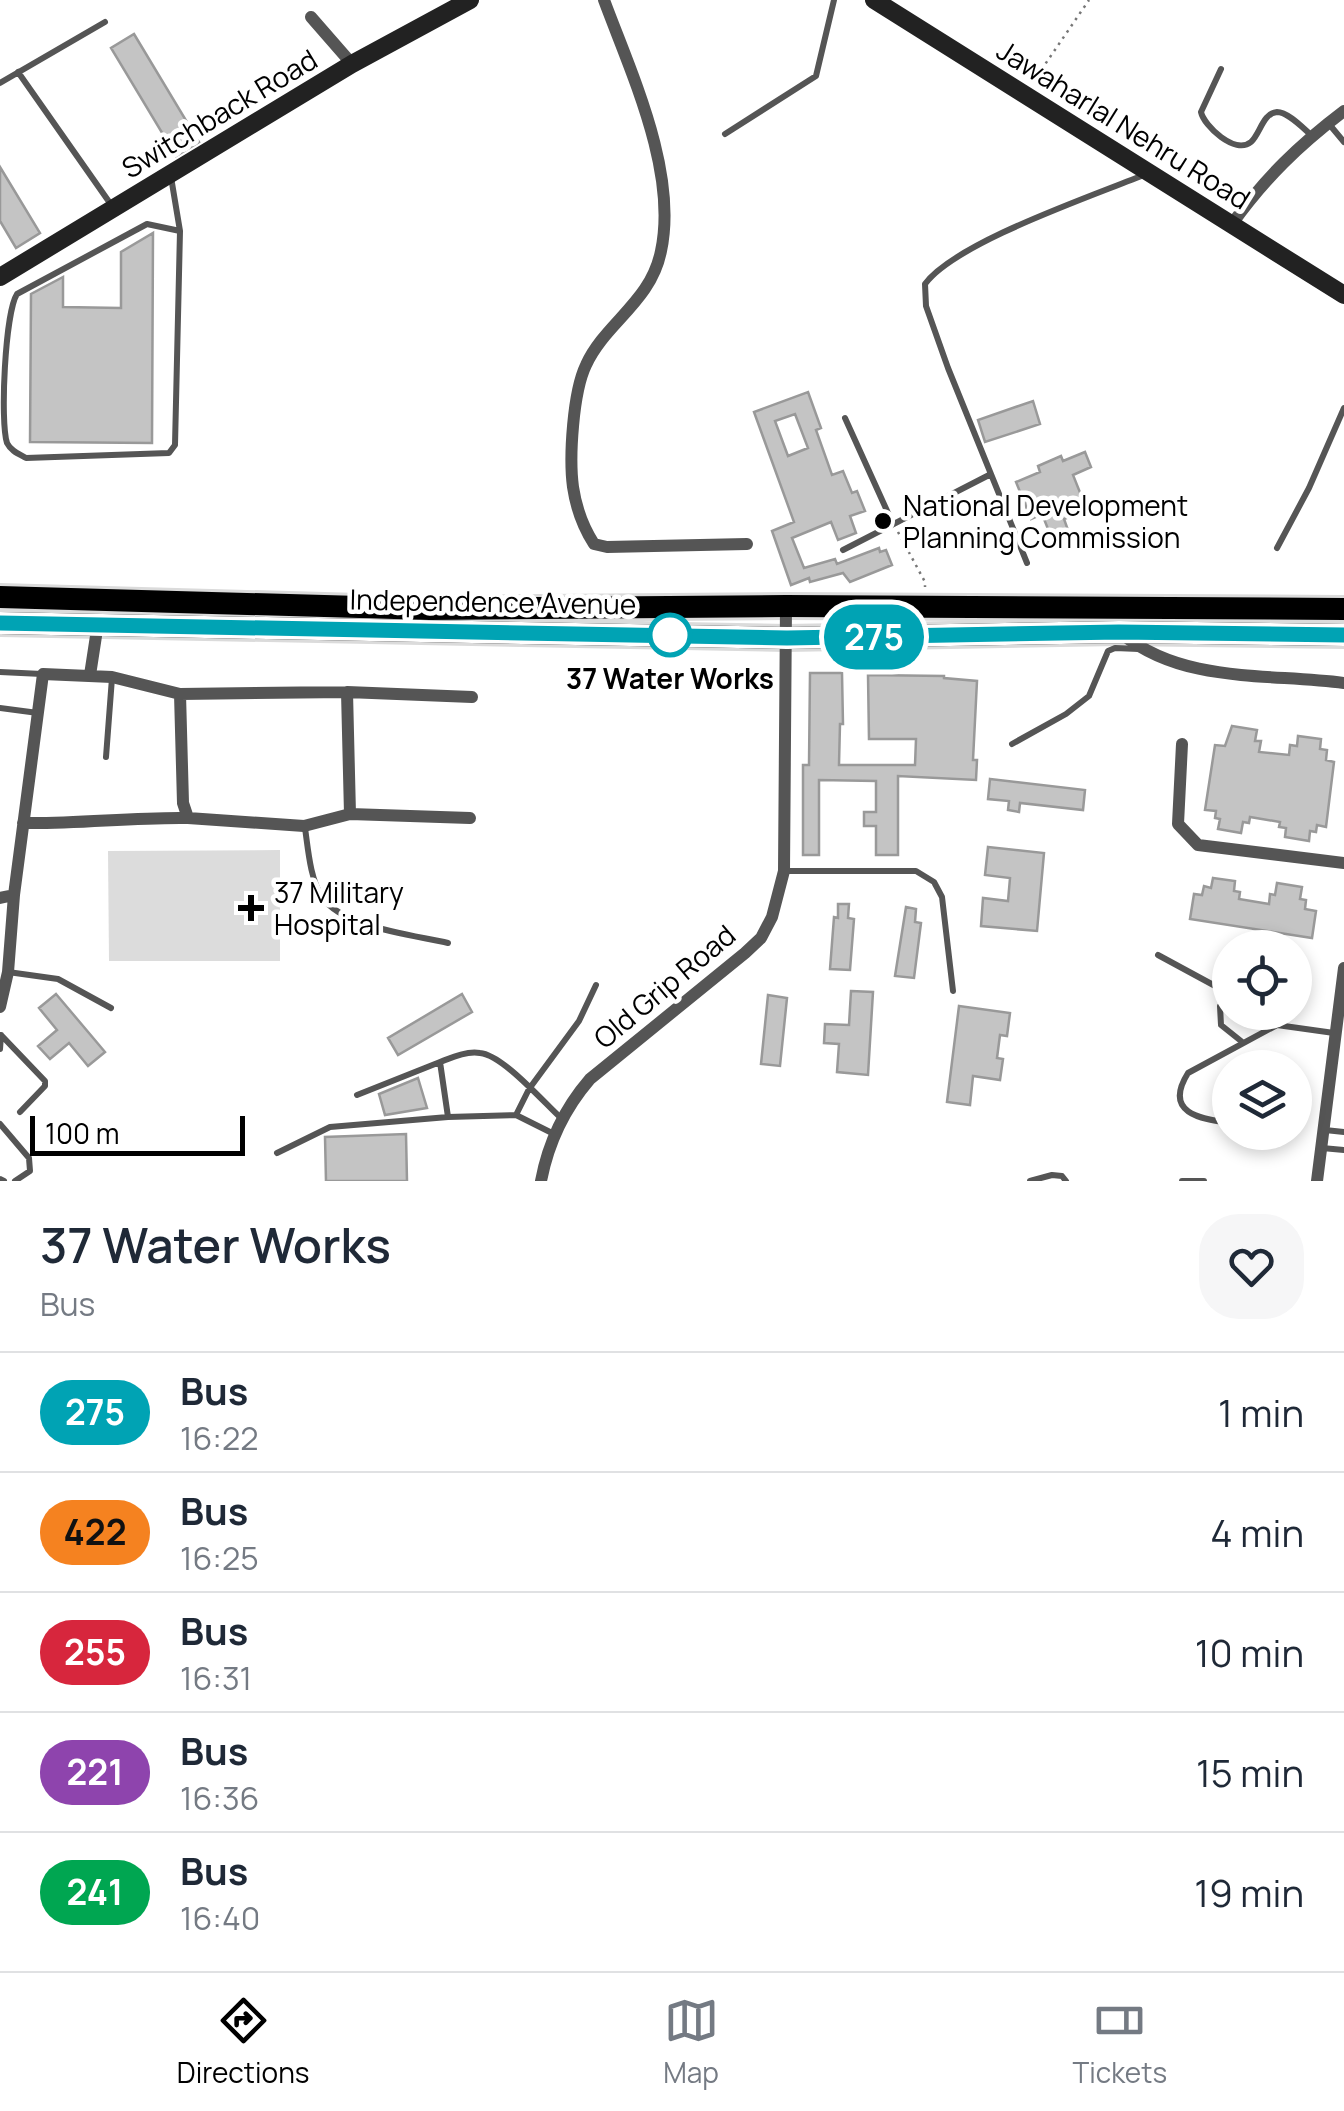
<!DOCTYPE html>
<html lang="en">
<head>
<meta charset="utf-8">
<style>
	body { margin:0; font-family:Manrope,sans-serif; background:#f6f6f7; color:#1f2937; height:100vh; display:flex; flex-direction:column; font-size:38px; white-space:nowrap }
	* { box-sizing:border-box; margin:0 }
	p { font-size:32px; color:#747a83 }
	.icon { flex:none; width:55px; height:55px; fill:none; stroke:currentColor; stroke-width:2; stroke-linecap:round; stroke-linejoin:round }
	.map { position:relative; height:1181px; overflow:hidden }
	.panel { display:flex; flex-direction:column; background:#fff; flex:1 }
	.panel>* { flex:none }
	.badge { padding:0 20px; border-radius:32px; font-size:35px; line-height:65px }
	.controls { position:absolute; left:1212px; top:930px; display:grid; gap:20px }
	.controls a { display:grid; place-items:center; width:100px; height:100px; border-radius:50%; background:#fff; box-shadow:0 5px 15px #0003; font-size:50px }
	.scale { position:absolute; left:30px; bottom:25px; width:215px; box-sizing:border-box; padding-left:10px; border:5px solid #000; border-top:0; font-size:28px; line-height:35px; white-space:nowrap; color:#000; -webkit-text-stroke:8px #fff; paint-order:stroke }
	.map>.badge { position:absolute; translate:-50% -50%; box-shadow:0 0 0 5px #fff }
	.round { display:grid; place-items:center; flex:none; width:105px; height:105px; border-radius:40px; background:#f6f6f7 }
	.summary { display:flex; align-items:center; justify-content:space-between; height:170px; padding:0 40px }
	h1 { font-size:48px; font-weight:600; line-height:75px }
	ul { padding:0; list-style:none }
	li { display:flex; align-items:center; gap:30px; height:120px; padding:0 40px; border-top:2px solid #e0e1e3 }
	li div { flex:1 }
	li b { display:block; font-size:38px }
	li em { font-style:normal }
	li .badge { min-width:110px; font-weight:700; text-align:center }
	.dock { display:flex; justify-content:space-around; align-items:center; height:140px; border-top:2px solid #e0e1e3; background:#fff; font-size:28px; color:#747a83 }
	.dock a { display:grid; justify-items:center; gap:5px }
	.dock .active { color:#000 }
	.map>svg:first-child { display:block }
	.green { fill:#dcdcdc }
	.building { fill:#c4c4c4; stroke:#999; stroke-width:2.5; fill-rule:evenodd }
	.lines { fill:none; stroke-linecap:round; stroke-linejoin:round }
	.highway-casing { stroke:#dbdbdb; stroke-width:28 }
	.path { stroke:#777; stroke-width:2.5; stroke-dasharray:2.5 5; stroke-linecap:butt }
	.lane { stroke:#555; stroke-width:6 }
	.street { stroke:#555; stroke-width:12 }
	.secondary { stroke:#222; stroke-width:18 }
	.highway { stroke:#000; stroke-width:22 }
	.line-casing { stroke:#fff; stroke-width:22 }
	.line { stroke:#00a3b4; stroke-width:15 }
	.poi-dot { fill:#000; stroke:#fff; stroke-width:4 }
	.stop-dot { fill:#fff; stroke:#00a3b4; stroke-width:5 }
	.labels { text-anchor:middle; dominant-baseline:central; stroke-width:9; stroke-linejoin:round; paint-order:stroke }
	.street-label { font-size:28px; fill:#000; stroke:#fff }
	.poi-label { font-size:28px; fill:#000; stroke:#fff; text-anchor:start }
	.stop-label { font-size:28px; font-weight:bold; fill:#000; stroke:#fff }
</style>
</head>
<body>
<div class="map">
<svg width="1344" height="1181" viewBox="0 0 1344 1181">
	<rect width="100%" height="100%" fill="#fff"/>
	<path class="green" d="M280 850V961H109L108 851Z"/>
	<path class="building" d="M134 34 199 142 176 156 111 48Z
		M0 167 40 233 16 248 0 221Z
		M153 233 152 443 30 442 31 294 63 277V307L121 308V252Z
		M808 392 821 428 816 430 832 475 843 471 852 493 857 491 865 511 850 516 856 533 838 540 831 522 792 538 804 568 835 559 837 564 879 548 880 552 886 550 892 565 850 582 843 573 810 582 809 578 791 585 772 531 794 522 754 412ZM795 414 808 448 788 456 775 421Z
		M1033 401 1040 424 985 442 978 420Z
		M1085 452 1091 467 1073 475 1087 510 1064 519 1069 533 1052 539 1042 514 1031 519 1016 482 1040 472 1038 466 1061 456 1063 461Z
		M810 673H842L843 724H840L839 765H915L916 739H869L868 675 944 676V678L977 681 973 760H977L976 780 898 776V855H876V826H864V812H876V781L819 780V855H803V765H809Z
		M1232 726 1257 730 1255 741H1261L1259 752 1289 755 1290 745 1297 746 1298 736 1321 739 1320 749 1327 750 1326 760 1334 762 1326 827 1317 825 1316 832 1310 831 1309 841 1285 837 1286 828 1279 827 1280 822 1250 817 1249 823 1243 822 1241 833 1218 829 1220 819 1215 818 1216 811 1205 810 1215 745 1225 746Z
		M990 779 1085 790 1083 810 1020 803 1019 812 1008 810 1009 801 988 799Z
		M988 847 1044 853 1037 931 981 926 983 898 1008 901 1010 878 985 875Z
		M1213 878 1235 881 1234 891 1240 892 1239 899 1269 904 1270 894 1275 895 1277 883 1302 887 1300 899 1306 900 1305 909 1316 911 1312 938 1190 919 1194 894 1202 895 1204 886 1211 888Z
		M838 904H849L848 918 854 919 850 970 830 969 834 917 838 918Z
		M906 907 916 909 915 922 921 923 914 978 895 976Z
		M851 991 873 992 868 1075 837 1072 839 1044 824 1043 825 1024 849 1025Z
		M56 994 105 1052 88 1066 69 1043 50 1059 38 1046 57 1030 39 1008Z
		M462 994 472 1012 398 1055 388 1038Z
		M768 995 787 998 780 1066 761 1064Z
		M959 1006 1010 1013 1007 1036 1000 1035 997 1058 1003 1059 1000 1080 973 1076 970 1105 947 1102Z
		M418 1078 427 1108 385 1115 379 1094Z
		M406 1134 407 1181H326L325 1137Z"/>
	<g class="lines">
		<defs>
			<path id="highway" d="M0 597 430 609 786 606 1344 609
				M0 623 787 638 1119 632 1344 635"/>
		</defs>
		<use href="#highway" class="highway-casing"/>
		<path class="path" d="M1033 82 1089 0
			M898 532 925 582V587"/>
		<path class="lane" d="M1221 69 1201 112C1204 126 1235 155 1251 142 1260 134 1263 113 1277 112 1288 112 1303 128 1311 135
			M18 72 112 206
			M0 83 105 22
			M1329 124 1344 142
			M725 134 816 76 834 0
			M171 177 180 231 175 445 169 453 26 458C19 454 11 451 7 443 0 422 5 313 17 294L147 224 180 231
			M845 418 893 524
			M1277 548 1309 488 1344 408
			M843 550 991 474
			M1027 563 948 368 926 306 925 284C956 242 1093 196 1146 174
			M0 672 42 674
			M0 708 38 713
			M1012 744 1066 714 1089 696 1108 651 1115 648 1139 649
			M106 757 112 678
			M305 828C308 848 310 879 322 897 343 928 414 935 448 943
			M785 871H916L934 882 942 897 953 991
			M1158 955 1230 994
			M8 972 58 979 111 1008
			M1230 997 1220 1006 1221 1025 1241 1041
			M1263 1012 1277 1025 1334 1033
			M2 1036 45 1081V1086L20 1112
			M0 1049 1 1035
			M440 1062C453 1057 466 1051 480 1053 503 1055 544 1103 562 1119
			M357 1095 440 1062 448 1117
			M516 1115 529 1089 579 1021 596 985
			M1230 1123C1200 1119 1163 1113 1188 1073L1277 1025
			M0 1124 29 1158 30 1171 15 1181
			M1325 1130 1344 1132
			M1322 1148 1344 1150
			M277 1153 330 1127 448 1117 516 1115 554 1134
			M0 1179 4 1181
			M1030 1181 1052 1175 1062 1176 1066 1181
			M1182 1181H1204"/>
		<path class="street" d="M604 0C631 73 678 172 661 251 651 302 605 323 586 365 573 392 569 457 573 487 576 507 583 527 594 544L607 547 747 544
			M311 17 352 64
			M1232 224C1265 178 1299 145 1344 111
			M1122 634C1184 684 1268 673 1344 683
			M90 675 98 623
			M347 692 350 814
			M180 694 183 803 188 818 304 826 350 814 470 818
			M1182 744 1178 824 1198 845 1344 863
			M23 823C79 824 132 817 188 818
			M0 898 14 895 43 674 112 677 180 694 347 692 472 697
			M0 1007 8 972 14 895
			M541 1181C548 1144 565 1108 590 1079L745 953 761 938 772 917 784 871 786 606
			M1317 1181 1344 968"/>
		<path class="secondary" d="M874 0 1344 295
			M0 277 352 64 470 0"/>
		<use href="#highway" class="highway"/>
	</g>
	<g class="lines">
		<defs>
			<path id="line" d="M0 623 787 638 1119 632 1344 635"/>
		</defs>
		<use href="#line" class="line-casing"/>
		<use href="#line" class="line"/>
	</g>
	<g class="poi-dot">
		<circle cx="883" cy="521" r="10"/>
		<path d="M246 893h10v10h10v10h-10v10h-10v-10h-10v-10h10z"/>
	</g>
	<circle class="stop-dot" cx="670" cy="635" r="20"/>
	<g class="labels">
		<g class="street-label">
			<text transform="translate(219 113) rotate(-31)">Switchback Road</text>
			<text transform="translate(1124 124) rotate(32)">Jawaharlal Nehru Road</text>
			<text transform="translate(493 601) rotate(1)">Independence Avenue</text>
			<text transform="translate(664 986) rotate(-40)">Old Grip Road</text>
		</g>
		<g class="poi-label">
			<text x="903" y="505">National Development<tspan x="903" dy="32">Planning Commission</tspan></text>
			<text x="274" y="892">37 Military<tspan x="274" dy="32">Hospital</tspan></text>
		</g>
		<g class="stop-label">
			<text x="670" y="678">37 Water Works</text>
		</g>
	</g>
</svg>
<div class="controls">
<a><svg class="icon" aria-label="locate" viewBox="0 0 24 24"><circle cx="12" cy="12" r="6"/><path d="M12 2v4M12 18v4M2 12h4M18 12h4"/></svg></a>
<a><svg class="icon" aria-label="layers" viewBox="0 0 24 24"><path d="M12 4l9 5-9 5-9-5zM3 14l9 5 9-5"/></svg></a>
</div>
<div class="scale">100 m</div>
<b class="badge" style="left:874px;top:637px;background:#00a3b4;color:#fff">275</b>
</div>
<section class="panel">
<div class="summary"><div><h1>37 Water Works</h1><p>Bus</p></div><a class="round"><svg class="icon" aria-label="heart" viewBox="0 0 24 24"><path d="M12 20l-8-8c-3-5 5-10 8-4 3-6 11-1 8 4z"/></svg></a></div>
<ul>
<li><span class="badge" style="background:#00a3b4;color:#fff">275</span><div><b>Bus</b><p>16:22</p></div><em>1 min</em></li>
<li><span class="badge" style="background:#f58220;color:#111">422</span><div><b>Bus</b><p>16:25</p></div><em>4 min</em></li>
<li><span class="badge" style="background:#d7263d;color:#fff">255</span><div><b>Bus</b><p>16:31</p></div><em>10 min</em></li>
<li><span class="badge" style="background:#8e44ad;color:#fff">221</span><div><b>Bus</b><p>16:36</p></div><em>15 min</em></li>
<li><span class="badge" style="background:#00a651;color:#fff">241</span><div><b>Bus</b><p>16:40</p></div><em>19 min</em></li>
</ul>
</section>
<nav class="dock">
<a class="active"><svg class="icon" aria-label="directions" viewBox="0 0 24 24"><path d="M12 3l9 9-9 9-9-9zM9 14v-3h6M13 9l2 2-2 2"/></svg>Directions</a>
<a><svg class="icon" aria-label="map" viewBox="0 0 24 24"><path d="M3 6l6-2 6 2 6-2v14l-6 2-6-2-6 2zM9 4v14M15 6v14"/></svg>Map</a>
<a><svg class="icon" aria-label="tickets" viewBox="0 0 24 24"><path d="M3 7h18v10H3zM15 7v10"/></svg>Tickets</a>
</nav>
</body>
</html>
